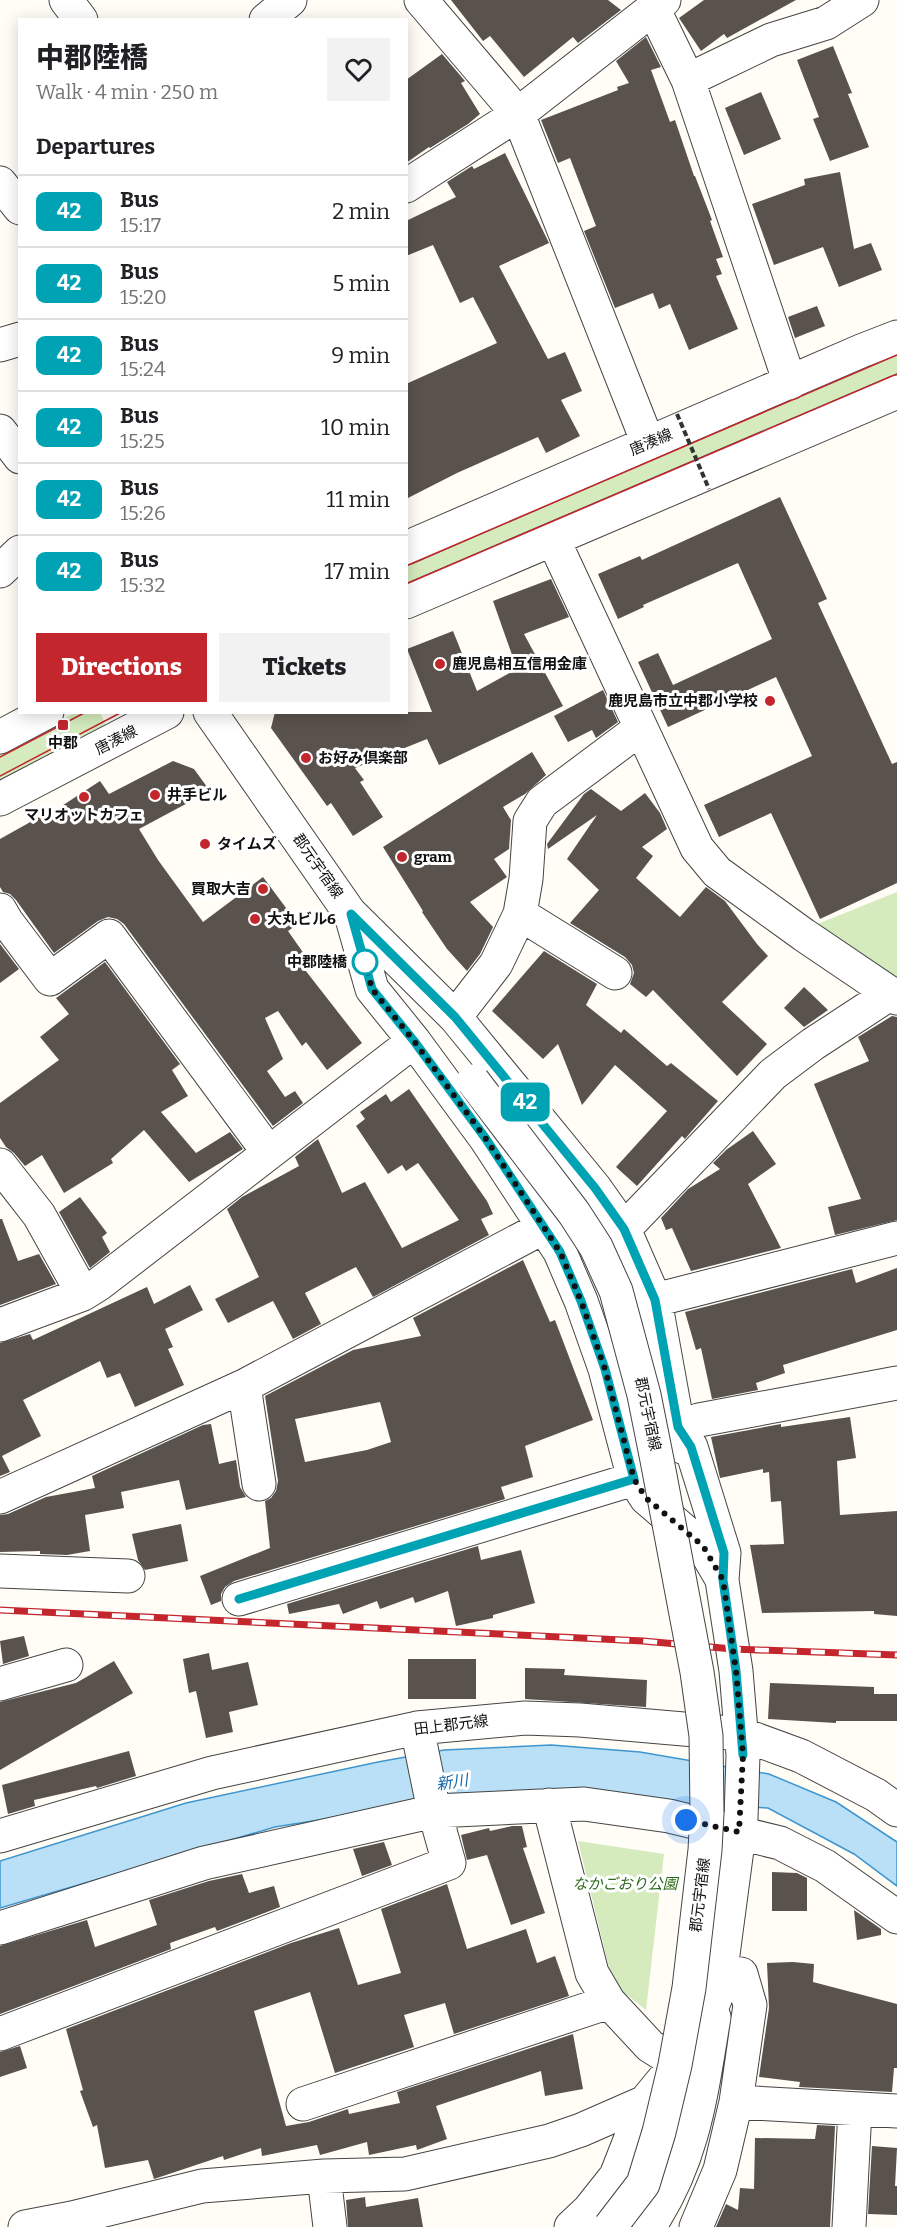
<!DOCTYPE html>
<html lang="en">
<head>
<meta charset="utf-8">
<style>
	body { margin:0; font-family:Bitter,"Noto Sans JP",serif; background:#f2f2f2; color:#202124; height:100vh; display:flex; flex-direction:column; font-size:22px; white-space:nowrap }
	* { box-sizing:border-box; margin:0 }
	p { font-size:20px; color:#757577 }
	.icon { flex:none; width:33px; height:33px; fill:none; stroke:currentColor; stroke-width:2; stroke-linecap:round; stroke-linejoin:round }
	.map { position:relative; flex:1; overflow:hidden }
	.details { position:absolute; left:18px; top:18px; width:390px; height:696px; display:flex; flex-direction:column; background:#fff; border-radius:0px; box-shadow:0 3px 15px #0003 }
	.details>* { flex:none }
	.badge { padding:0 12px; border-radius:9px; font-size:21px; line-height:39px }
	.you { position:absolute; width:30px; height:30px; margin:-15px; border:4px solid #fff; border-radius:50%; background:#1a73e8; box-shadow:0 0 0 9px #1a73e833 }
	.map>.badge { position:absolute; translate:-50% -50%; box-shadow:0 0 0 3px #fff }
	h2 { padding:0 18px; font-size:22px; line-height:54px }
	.round { display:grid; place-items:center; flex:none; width:63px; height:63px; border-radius:0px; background:#f2f2f2 }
	.overview { display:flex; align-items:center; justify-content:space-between; height:102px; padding:0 18px }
	h1 { font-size:28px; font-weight:800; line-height:45px }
	.cta { display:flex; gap:12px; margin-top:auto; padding:12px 18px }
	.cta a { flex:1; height:69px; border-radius:0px; background:#c4262e; color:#fff; font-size:24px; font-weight:800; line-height:69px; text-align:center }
	.cta a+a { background:#f2f2f2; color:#202124 }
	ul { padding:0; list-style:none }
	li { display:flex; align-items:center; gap:18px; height:72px; padding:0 18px; border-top:2px solid #e0e0e0 }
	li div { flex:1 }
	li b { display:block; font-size:22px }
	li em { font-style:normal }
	li .badge { min-width:66px; font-weight:700; text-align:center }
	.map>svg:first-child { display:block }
	.green { fill:#d5ebbd }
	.water { fill:#b9e0f7; stroke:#3f96cf; stroke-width:1.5 }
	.building { fill:#5a524d; fill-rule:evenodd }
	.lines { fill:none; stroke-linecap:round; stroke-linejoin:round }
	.minor-casing { stroke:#444; stroke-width:35 }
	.minor { stroke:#fff; stroke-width:33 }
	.tram { stroke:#c4262e; stroke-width:1.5 }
	.rail-casing { stroke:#c4262e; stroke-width:7 }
	.rail { stroke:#fff; stroke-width:4.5; stroke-dasharray:14; stroke-linecap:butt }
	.minor-bridge-casing { stroke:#444; stroke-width:35; stroke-linecap:butt }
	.path-bridge { stroke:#333; stroke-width:4; stroke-dasharray:6 3; stroke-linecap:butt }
	.minor-bridge { stroke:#fff; stroke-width:33 }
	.line-casing { stroke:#fff; stroke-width:14 }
	.line { stroke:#00a3b4; stroke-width:9 }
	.walk { stroke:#111; stroke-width:6; stroke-dasharray:0 10.8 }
	.poi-dot { fill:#c4262e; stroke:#fff; stroke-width:2 }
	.stop-dot { fill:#fff; stroke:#00a3b4; stroke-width:3 }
	.labels { text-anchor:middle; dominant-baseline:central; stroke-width:6; stroke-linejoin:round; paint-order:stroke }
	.street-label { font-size:15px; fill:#111; stroke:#fff }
	.poi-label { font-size:15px; font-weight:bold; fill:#111; stroke:#fff; text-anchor:start }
	.stop-label { font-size:15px; font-weight:bold; fill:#111; stroke:#fff; text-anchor:end }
	.park-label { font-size:15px; font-style:italic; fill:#2f6b1f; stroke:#fff }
	.water-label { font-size:16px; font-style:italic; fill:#1768a6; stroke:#fff }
</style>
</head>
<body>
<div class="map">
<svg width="897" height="2227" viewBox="0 0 897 2227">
	<rect width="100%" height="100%" fill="#fffdf5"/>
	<path class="green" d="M897 348V379L407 590 406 559Z
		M74 713H100L107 727 0 785V752Z
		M897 892V984L815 925Z
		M578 1841 664 1854 646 2010 613 1984Z"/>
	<path class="water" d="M551 1745 640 1752 769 1774 836 1802 897 1842V1886L854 1854 768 1808 659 1802 413 1805 275 1827 0 1908V1861L186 1803 378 1762 444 1750Z"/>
	<path class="building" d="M451 0H608L621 10 578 43 573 37 524 77 490 36 483 41Z
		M704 0H796L727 38 724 34 701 51 679 18Z
		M646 37 661 67 651 70 670 122 675 120 694 176H695L712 220 710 221 723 257 716 259 722 274 716 276 738 329 689 350 670 304 659 309 653 293 615 308 584 231 596 226 570 158 558 163 541 120 618 90 617 87 629 83 616 61Z
		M833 46 852 93 848 94 869 147 830 161 813 119 819 117 797 60Z
		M442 54 465 81 461 83 480 114 468 124 430 148 429 147 406 163V80Z
		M761 92 781 139 744 155 725 108Z
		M505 153 549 243 499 266 548 359 565 352 582 391 561 400 580 436 546 453 538 437 457 473 406 499V384L497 343 473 297 460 303 433 245 406 256V221L456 197 447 182 472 166 474 169Z
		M840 172 854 249 871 243 882 270 839 287 823 247 774 265 752 204 805 185 804 179Z
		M817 306 825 326 795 338 788 317Z
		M780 497 827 599 818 603 892 764 897 762V883L820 919 771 813 719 837 704 805 812 756 776 677 668 727 638 662 658 653 673 685 772 639 738 563 643 605 644 607 618 619 598 574 640 556 642 560Z
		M551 579 569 617 524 634 563 706 439 765 427 739 355 768 364 780 360 782 383 817 353 836 331 803 327 806 271 728 275 712H432L407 649 453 631 477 691 517 669 493 601Z
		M603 690 618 722 596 738 592 730 568 742 554 716Z
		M532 752 546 775 525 794 503 807 511 820 509 849 494 859 507 877 470 902 493 927 480 954 467 971 447 949 422 912 423 911 383 847Z
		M173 761 194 769 210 791 139 829 158 860 203 922 263 877 298 924 288 931 309 961 302 966 362 1043 327 1070 306 1042 302 1046 278 1011 265 1018 283 1059 267 1071 285 1097 295 1091 303 1103 273 1126 124 924 117 919 108 917 98 921 54 953 16 900 10 894 3 892 0 887V839L50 811 51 813 100 781 109 794Z
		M591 789 621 811 645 793 660 813 667 829 642 847 653 856 636 878 680 917 706 887 725 901 757 944 768 956 722 1002 767 1044 737 1076 653 990 646 997 630 984 634 973 632 965 625 957 570 923 599 890 567 859 597 815 548 849 547 844 584 794Z
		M0 944 19 969 0 983Z
		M544 951 597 984 586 1005 621 1033 624 1029 667 1066 671 1063 718 1101 690 1133 685 1139 682 1136 637 1186 616 1167 667 1111 615 1065 582 1105 558 1044 543 1059 492 1011Z
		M105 962 180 1064 172 1070 188 1096 161 1112 196 1153 230 1132 243 1149 189 1182 144 1130 111 1159 113 1163 64 1193 42 1155 25 1166 14 1153 6 1147 0 1138V1103L59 1060 40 1037 69 1014 56 998Z
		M804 987 828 1010 804 1027 784 1008Z
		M892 1016 897 1017V1220L835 1235 828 1207 861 1199 814 1084 869 1061 858 1037Z
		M409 1089 487 1201 493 1214 481 1219 489 1235 373 1297 356 1267 305 1293 321 1324 293 1339 273 1301 228 1323 215 1299 259 1277 227 1209 242 1197 299 1166 295 1157 318 1139 342 1193 365 1182 402 1248 459 1220 418 1163 406 1171 402 1165 388 1174 356 1126 365 1119 360 1112 386 1094 391 1102Z
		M753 1131 776 1164 748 1184 781 1248 691 1271 672 1228 666 1230 661 1218 688 1189 720 1169 713 1163 726 1150Z
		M80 1197 107 1233 102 1237 110 1252 90 1268 59 1212Z
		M0 1219H2L18 1261 39 1254 56 1284 0 1305Z
		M523 1260 550 1322 555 1320 593 1420 525 1446 533 1477 501 1487 505 1499 234 1581 225 1587 221 1594V1601L211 1605 200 1576 270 1548 265 1501 271 1498 276 1491 278 1481 265 1396 353 1350 421 1336 413 1318ZM380 1402 391 1442 367 1450 305 1462 295 1419Z
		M897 1268V1330L783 1365 785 1373 756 1383 758 1390 712 1399 701 1348 696 1350 685 1312 852 1269 856 1283Z
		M190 1285 203 1310 165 1329 173 1347 168 1349 184 1385 135 1407 120 1373 107 1378 100 1361 23 1400 41 1436 2 1456 10 1472 0 1476V1343L30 1334 33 1340 147 1287 154 1304Z
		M850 1417 856 1458 837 1461 840 1515 897 1511V1616L874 1614V1611L762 1613 750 1545 784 1544 781 1501 771 1502 769 1472 763 1473V1469L720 1478 711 1437 781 1424V1427Z
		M211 1424 219 1464 236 1460 240 1487 246 1497 186 1510 179 1480 121 1492 124 1508 85 1515 90 1551 67 1555 40 1554V1551L0 1552V1515L8 1514 46 1497 95 1488 92 1476 203 1425Z
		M181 1524 188 1561 145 1570 138 1560 132 1534Z
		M478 1546 481 1560 521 1550 535 1603 493 1615V1618L456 1626 448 1591 415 1603 413 1597 380 1609 377 1601 343 1614 339 1604 289 1614 287 1604Z
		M24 1636 29 1656 3 1664 0 1641Z
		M209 1653 212 1670 248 1662 258 1705 229 1712 233 1732 206 1738 196 1691 189 1693 183 1659Z
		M408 1659H476V1699H408Z
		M114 1661 133 1693 0 1770V1702L76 1683Z
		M525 1668 565 1669 564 1675 647 1680 646 1707 525 1699Z
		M770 1683 874 1687V1694H897V1721H836V1723L768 1719Z
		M129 1751 136 1776 97 1788 96 1786 34 1800 35 1806 8 1814 2 1785Z
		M512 1826H522L527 1847 523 1848 545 1913 511 1925 487 1855 467 1860 461 1835 489 1828 490 1831Z
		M384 1842 392 1865 362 1876 353 1849Z
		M772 1872 797 1873 807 1878V1911H772Z
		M242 1874 249 1893 274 1886 280 1907 217 1931 215 1927 170 1943 171 1949 0 2014V1946L87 1920 95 1947 157 1925 149 1900 209 1881Z
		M447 1884 467 1949 526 1929 537 1963 555 1956 569 1996 454 2034 445 2003 404 2015 414 2047 335 2073 310 1992 254 2011 286 2126 309 2122 348 2109 349 2114 400 2103 397 2092 573 2034 583 2089 545 2096 541 2071 436 2106 447 2139 417 2150 416 2145 369 2155 367 2142 320 2155 317 2145 262 2156 261 2148 224 2160 223 2156 154 2179 148 2160 105 2168 97 2125 93 2127 80 2091 83 2090 66 2029 291 1943 339 1928 358 1985 401 1973 381 1909Z
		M854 1910 881 1929V1935L857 1940Z
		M793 1962 814 1964 813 1982 897 2004V2068H894L892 2092 799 2087 800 2082 759 2077 769 2008 767 1963Z
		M20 2046 27 2068 0 2077V2052Z
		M817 2125 835 2126 830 2227H716L726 2204 738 2210 740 2188 754 2189 755 2138 815 2139Z
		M872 2146 897 2148 895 2186H897V2215L868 2214Z
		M365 2197 366 2207 418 2198 423 2227H348L346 2200Z"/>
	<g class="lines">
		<defs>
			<path id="minor" d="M66 0 81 20
				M421 0 518 114 648 443
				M653 8 688 80 790 383
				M266 20 290 0
				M688 80 771 40 826 23 862 0
				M0 183 20 208
				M406 186 518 114 664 0
				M0 345 20 339
				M0 431 20 457
				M553 539 697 848 717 872 804 935 897 998
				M406 548 861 351 897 337
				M0 571 20 552
				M406 602 897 392
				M210 712 363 932
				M0 737 47 712
				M0 799 167 712
				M0 910 7 922 50 979 109 936 269 1153
				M351 914 455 1017 595 1188 624 1229 655 1300 678 1427 691 1447 724 1553 722 1580 736 1671 743 1755 741 1819 718 1992 707 2019 677 2063 645 2102 616 2176 589 2210 571 2227
				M520 914 615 973
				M351 915 372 989 414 1041 486 1139 560 1252 581 1301 605 1369 634 1479 646 1498 703 1547 720 1576
				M455 1017 496 964 520 914 526 879 530 821 542 802 641 728
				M0 1165 39 1215 83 1294
				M624 1229 773 1074 813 1044 891 993
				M635 1308 655 1300 897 1238
				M0 1325 83 1294 99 1284 414 1041
				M244 1386 259 1484
				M682 1447 678 1427 699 1420 897 1383
				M0 1497 244 1386 544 1227
				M0 1571 128 1576
				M239 1599 634 1479
				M0 1684 66 1665
				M549 1805 592 1973 609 2002 650 2046 677 2063
				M0 1836 212 1773 417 1728 525 1718 580 1720 741 1734 801 1756 876 1795 897 1810
				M0 1928 204 1863 435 1811 584 1804 669 1816 780 1843 825 1866 897 1917
				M0 2034 449 1863 433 1806 417 1728
				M736 2102 897 2111
				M303 2104 609 2002
				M324 2176 330 2227
				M25 2227 72 2218 202 2186 324 2176 405 2174 549 2141 581 2130 645 2102
				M649 2227C694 2160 701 2095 714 2017
				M696 2227 720 2170 736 2102 750 2005 741 1974 721 1971
				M849 2227 855 2109"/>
		</defs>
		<use href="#minor" class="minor-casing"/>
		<use href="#minor" class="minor"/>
		<path class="tram" d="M406 566 897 355
			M406 584 897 374
			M0 757 86 712
			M0 776 122 712"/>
		<defs>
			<path id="rail" d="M0 1610 643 1641 733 1649 897 1655"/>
		</defs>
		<use href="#rail" class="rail-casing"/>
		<use href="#rail" class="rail"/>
		<defs>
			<path id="minor-bridge" d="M473 1081 574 1213 596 1247 616 1291 644 1395 657 1460 697 1672 706 1736 707 1813 705 1850 689 1988 675 2065 659 2132 643 2184 610 2227"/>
		</defs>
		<use href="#minor-bridge" class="minor-bridge-casing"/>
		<path class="path-bridge" d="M677 414 709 489"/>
		<use href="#minor-bridge" class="minor-bridge"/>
	</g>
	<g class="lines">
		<defs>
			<path id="line" d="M239 1599 634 1479 605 1369 581 1301 560 1252 486 1139 414 1041 372 989 351 914 455 1017 595 1188 624 1229 655 1300 678 1427 691 1447 724 1553 723 1580 736 1671 743 1755"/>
		</defs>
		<use href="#line" class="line-casing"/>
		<use href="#line" class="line"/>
		<path class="walk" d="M365 962 372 989 414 1041 486 1139 560 1252 581 1301 605 1369 634 1479 646 1498 703 1546 723 1580 736 1671 743 1755 739 1832 686 1820"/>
	</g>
	<g class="poi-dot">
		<circle cx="440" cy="664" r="6"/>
		<circle cx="770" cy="701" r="6"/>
		<rect x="57" y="719" width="12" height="12" rx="3"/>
		<circle cx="306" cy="758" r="6"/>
		<circle cx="155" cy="795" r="6"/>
		<circle cx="84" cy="797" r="6"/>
		<circle cx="205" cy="844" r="6"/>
		<circle cx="402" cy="857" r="6"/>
		<circle cx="263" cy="889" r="6"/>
		<circle cx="255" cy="919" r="6"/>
	</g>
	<circle class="stop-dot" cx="365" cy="962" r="12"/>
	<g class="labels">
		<g class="street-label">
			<text transform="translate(651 442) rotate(-23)">唐湊線</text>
			<text transform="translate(116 740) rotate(-27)">唐湊線</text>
			<text transform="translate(318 866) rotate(55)">郡元宇宿線</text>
			<text transform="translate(648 1414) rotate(78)">郡元宇宿線</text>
			<text transform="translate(451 1725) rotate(-7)">田上郡元線</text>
			<text transform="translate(700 1895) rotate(-83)">郡元宇宿線</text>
		</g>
		<g class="poi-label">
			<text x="452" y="664">鹿児島相互信用金庫</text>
			<text x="758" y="701" text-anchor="end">鹿児島市立中郡小学校</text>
			<text x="63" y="743" text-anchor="middle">中郡</text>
			<text x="318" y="758">お好み倶楽部</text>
			<text x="167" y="795">井手ビル</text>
			<text x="84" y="815" text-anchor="middle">マリオットカフェ</text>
			<text x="217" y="844">タイムズ</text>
			<text x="414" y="857">gram</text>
			<text x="251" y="889" text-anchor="end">買取大吉</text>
			<text x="267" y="919">大丸ビル6</text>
		</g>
		<g class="stop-label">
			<text x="347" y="962">中郡陸橋</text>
		</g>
		<g class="park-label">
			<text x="625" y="1884">なかごおり公園</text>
		</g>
		<g class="water-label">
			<text transform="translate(452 1782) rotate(-8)">新川</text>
		</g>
	</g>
</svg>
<div class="you" style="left:686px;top:1820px"></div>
<b class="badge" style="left:525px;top:1102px;background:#00a3b4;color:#fff">42</b>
<section class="details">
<div class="overview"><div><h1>中郡陸橋</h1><p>Walk · 4 min · 250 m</p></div><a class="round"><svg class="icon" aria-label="heart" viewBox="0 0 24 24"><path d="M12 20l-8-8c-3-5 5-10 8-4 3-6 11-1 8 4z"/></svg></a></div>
<h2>Departures</h2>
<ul>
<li><span class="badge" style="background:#00a3b4;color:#fff">42</span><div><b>Bus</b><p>15:17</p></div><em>2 min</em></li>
<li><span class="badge" style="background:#00a3b4;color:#fff">42</span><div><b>Bus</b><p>15:20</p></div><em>5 min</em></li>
<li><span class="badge" style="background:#00a3b4;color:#fff">42</span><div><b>Bus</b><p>15:24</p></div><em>9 min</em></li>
<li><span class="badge" style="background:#00a3b4;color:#fff">42</span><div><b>Bus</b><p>15:25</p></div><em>10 min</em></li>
<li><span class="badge" style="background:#00a3b4;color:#fff">42</span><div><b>Bus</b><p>15:26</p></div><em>11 min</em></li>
<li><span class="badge" style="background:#00a3b4;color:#fff">42</span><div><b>Bus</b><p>15:32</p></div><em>17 min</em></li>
</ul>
<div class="cta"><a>Directions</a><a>Tickets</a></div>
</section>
</div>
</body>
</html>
